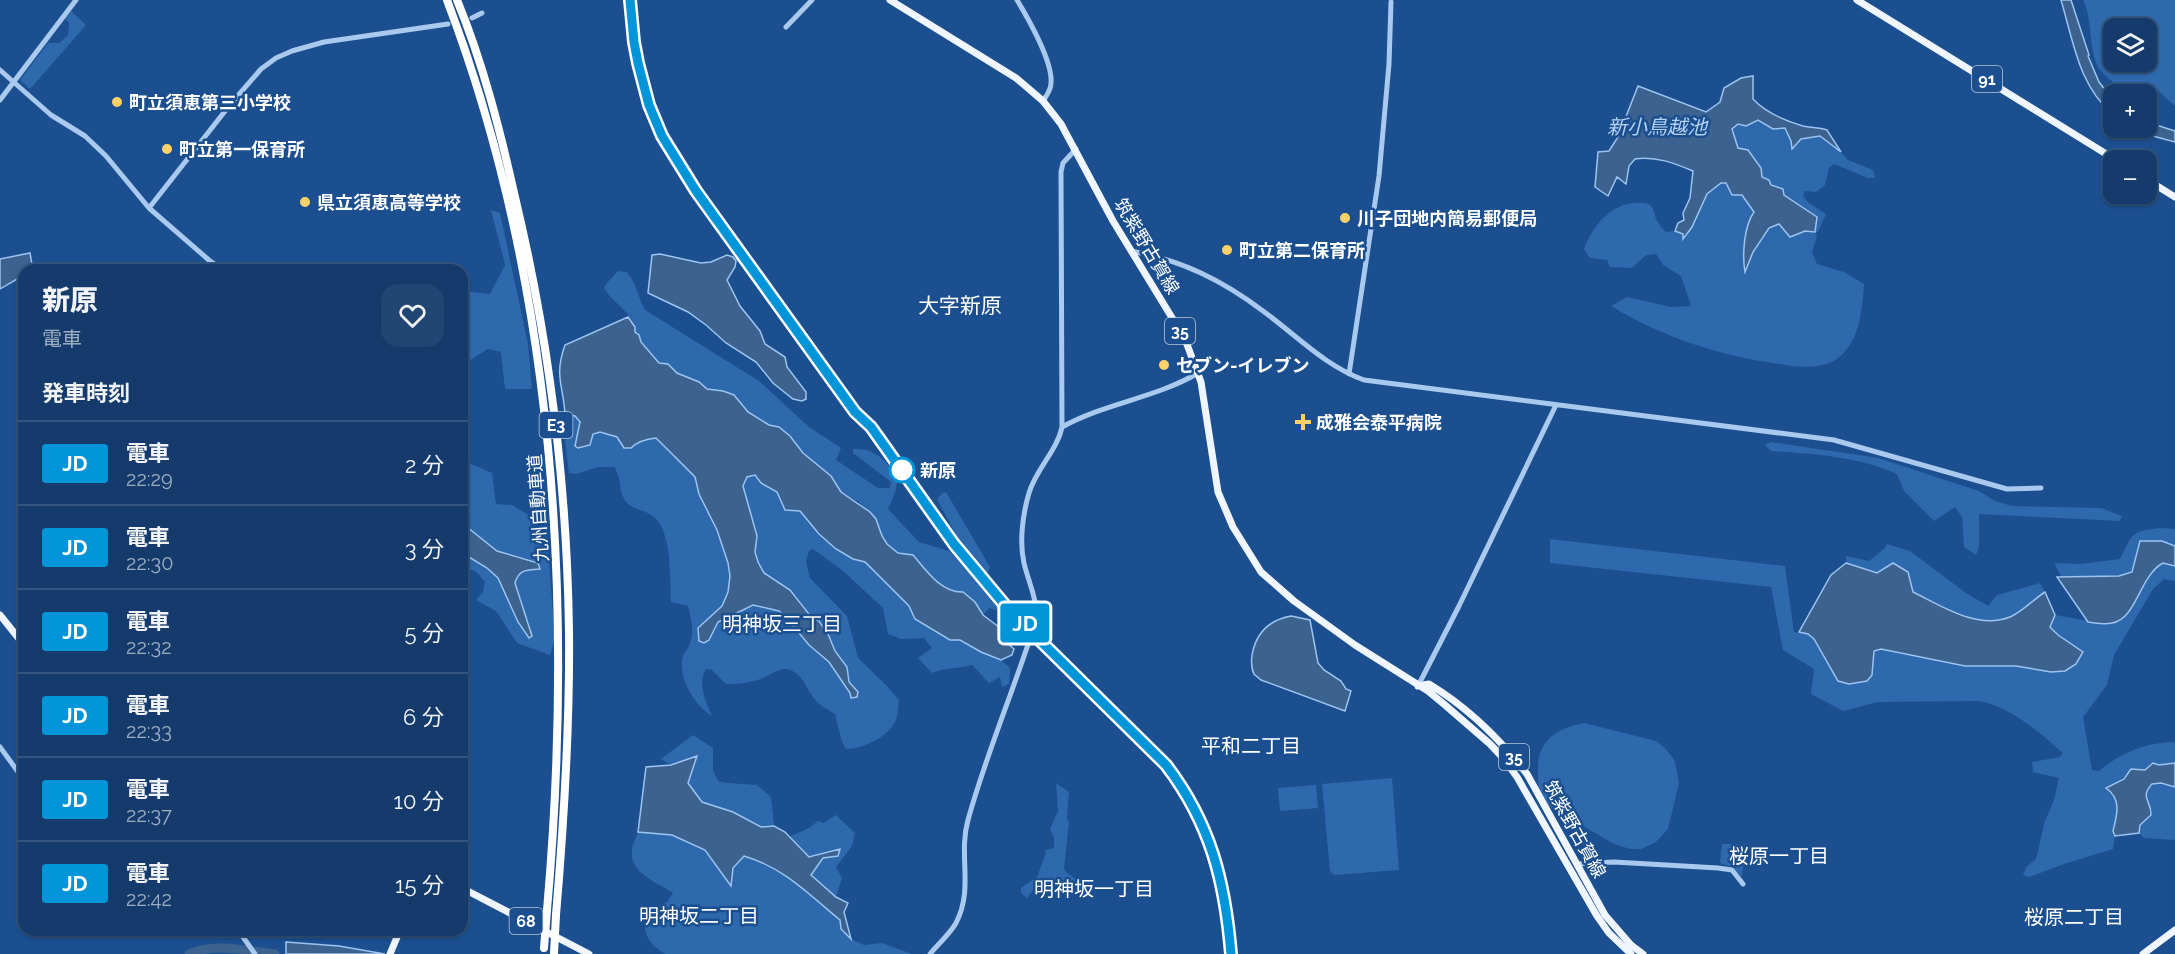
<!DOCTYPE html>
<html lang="ja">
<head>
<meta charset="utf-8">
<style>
	body { margin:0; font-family:Raleway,"Noto Sans JP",sans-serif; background:#214673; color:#f1f3f6; height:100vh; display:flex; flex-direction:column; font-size:22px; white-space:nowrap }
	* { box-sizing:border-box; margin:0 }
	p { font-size:20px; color:#9dadc1 }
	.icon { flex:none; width:33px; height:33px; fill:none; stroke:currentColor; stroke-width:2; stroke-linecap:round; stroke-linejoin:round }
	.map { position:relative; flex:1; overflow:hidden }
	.details { position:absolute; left:18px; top:264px; width:450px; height:672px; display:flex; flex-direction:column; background:#143b6b; border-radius:18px; box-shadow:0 2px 4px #0004,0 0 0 2px #33557e }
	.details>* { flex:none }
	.badge { padding:0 12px; border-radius:4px; font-size:21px; line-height:39px }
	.buttons { position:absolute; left:2103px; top:18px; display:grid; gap:12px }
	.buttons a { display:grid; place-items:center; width:54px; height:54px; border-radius:12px; background:#143b6b; box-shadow:0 2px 4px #0004,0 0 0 2px #33557e; font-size:30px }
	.map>.badge { position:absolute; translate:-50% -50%; box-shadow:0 0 0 3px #fff }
	h2 { padding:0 24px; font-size:22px; line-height:54px }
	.round { display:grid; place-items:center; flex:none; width:63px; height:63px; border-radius:18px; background:#214673 }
	.head { display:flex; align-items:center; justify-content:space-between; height:102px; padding:0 24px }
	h1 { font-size:28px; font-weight:800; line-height:45px }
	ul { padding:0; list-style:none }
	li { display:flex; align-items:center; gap:18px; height:84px; padding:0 24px; border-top:2px solid #33557e }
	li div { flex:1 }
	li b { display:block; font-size:22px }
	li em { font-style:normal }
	li .badge { min-width:66px; font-weight:700; text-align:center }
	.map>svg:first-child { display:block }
	.green { fill:#2e69ad; fill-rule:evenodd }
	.water { fill:#3c6290; stroke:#9cc4f0; stroke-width:1.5 }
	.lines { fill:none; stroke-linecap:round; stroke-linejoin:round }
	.river { stroke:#3c6290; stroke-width:9 }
	.minor { stroke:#a9c9ee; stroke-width:5 }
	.major { stroke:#f0f6ff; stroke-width:7 }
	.highway { stroke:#fff; stroke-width:8 }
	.rail-casing { stroke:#fff; stroke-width:4 }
	.rail { stroke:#1b4f8f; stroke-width:1.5; stroke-dasharray:4.5; stroke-linecap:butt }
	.highway-bridge { stroke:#fff; stroke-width:8 }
	.line-casing { stroke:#fff; stroke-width:14 }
	.line { stroke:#0095d9; stroke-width:9 }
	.poi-dot { fill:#ffd166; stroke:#1b4f8f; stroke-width:2 }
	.stop-dot { fill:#fff; stroke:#0095d9; stroke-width:3 }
	.labels { text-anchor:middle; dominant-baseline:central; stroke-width:5; stroke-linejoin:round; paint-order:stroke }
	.shield { fill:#1b4f8f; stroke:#bbcadd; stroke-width:1.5 }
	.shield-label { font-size:16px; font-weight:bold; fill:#fff }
	.poi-label { font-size:18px; font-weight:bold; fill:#fff; stroke:#1b4f8f; text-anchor:start }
	.street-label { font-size:18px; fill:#fff; stroke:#1b4f8f }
	.stop-label { font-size:18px; font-weight:bold; fill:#fff; stroke:#1b4f8f; text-anchor:start }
	.water-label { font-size:20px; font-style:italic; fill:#b5d3f5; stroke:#1b4f8f }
	.neighbourhood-label { font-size:20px; fill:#fff; stroke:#1b4f8f }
	.quarter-label { font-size:21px; fill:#fff; stroke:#1b4f8f }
</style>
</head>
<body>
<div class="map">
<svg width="2175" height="954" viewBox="0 0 2175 954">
	<rect width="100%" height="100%" fill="#1b4f8f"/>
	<path class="green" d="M2083 0H2175V106L2154 87 2115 84C2110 79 2102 73 2098 67 2088 47 2093 20 2083 0ZM2114 28H2146V62H2114Z
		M71 11 86 25 30 89 20 80 48 43H59L68 35 69 23 65 19Z
		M1758 120 1773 129 1785 128 1791 141 1792 148 1800 139 1820 136 1837 148 1848 160 1873 170 1875 178H1868L1834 164 1829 168 1825 185 1816 192 1805 191 1803 196 1809 203 1826 214 1818 232 1815 233 1817 236 1812 252 1817 264 1844 272 1864 284C1862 311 1860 342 1837 359 1821 370 1796 367 1779 364 1720 356 1662 337 1611 306L1627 297 1671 307 1691 306 1681 276 1663 265 1656 254 1646 255 1632 268 1610 267 1607 260 1590 258 1584 249C1592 226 1612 203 1636 203 1642 203 1646 202 1650 205 1655 209 1654 216 1657 221 1659 225 1663 229 1666 232L1675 231 1683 234V238L1692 227 1707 194 1721 183C1737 185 1746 200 1755 212 1744 226 1741 254 1746 271 1752 253 1760 230 1779 224L1791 237 1805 231 1817 217 1784 195 1783 189 1771 185 1762 177 1738 148 1732 129 1738 124 1746 126Z
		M491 210 500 213 528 344 532 389H505L501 352 488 349 462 365V291L490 294 505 265Z
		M618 271 627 272C638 286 637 295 645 310L759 381 809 427 841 448 836 460 878 488H890L891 482 853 453V449C860 449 866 449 872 452 881 456 897 471 897 481 897 490 892 501 888 509L919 542 959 554 963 548 937 499 942 493 946 492 990 567 983 585 1006 608V613L989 608 983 615 975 602 963 592 956 593 943 586 928 574 918 561 898 553 887 544 882 536 876 519 859 502 841 492 802 453 790 436 779 428 769 425 748 412 723 391 707 389 699 382 677 373 668 364 659 363 641 342 639 335 635 332C634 312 614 305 604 288L606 284Z
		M565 414 576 416 580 422 577 435C588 434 606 428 616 436 619 439 622 445 625 448L647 439 656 438 695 477 699 494 717 530 728 563 730 576 728 592 722 606 705 621 709 640 718 622 753 605 779 611 785 616 809 645 829 662 850 693 851 698 858 692 849 682 847 667 835 651 828 634 820 621 812 618 790 590 764 573 758 562 755 552 757 536 743 486 746 477 755 475 761 483 770 487 806 516 813 525 853 559 865 562 909 606 915 619 950 640H959L981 652 1001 660 1010 668 1009 684 1002 687 1000 677 989 683 972 665C957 669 947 667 932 673L918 658 932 648 924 638 901 639 888 634 883 608 843 571 813 549 809 551 806 562 810 578 847 616 858 658 886 685 899 700C898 706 898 714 896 720 890 736 863 749 846 749L842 742 835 714C829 710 820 706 816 701 808 692 806 682 797 674 784 663 775 673 763 678 751 683 739 684 726 684L712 670 706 669C697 682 706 704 712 716 695 706 680 681 682 660 682 656 685 652 688 648 695 634 692 621 688 606L671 602C670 579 672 532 654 517 646 510 633 510 626 502 618 492 622 478 614 467H598L576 474 569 473 563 424Z
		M1771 442 1878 458 1979 491 1995 501 2012 506 2101 508 2122 516 2120 521 1979 514V547L1976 555 1964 547 1962 517 1955 507 1934 521 1904 491 1897 474C1857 456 1813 454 1771 451L1765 445Z
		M462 460 492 473 496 504 512 505 527 514 547 537 555 639 550 655 517 643 496 611 476 600 483 592 485 582C479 575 473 565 462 571V557H469L487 568 499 578 518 622 532 636 515 583C518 571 527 568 538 564L497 551 462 523Z
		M2161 528 2175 529V546L2170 544 2132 572 2119 576H2061L2054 563 2081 564 2120 559C2133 533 2131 531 2161 528Z
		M1550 539 1785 566 1794 632 1808 634 1814 639 1838 681 1872 675 1874 651 1881 649 1952 664 2016 666 2051 672 2082 652 2058 635 2050 627 2055 615 2105 624 2146 581 2153 568 2163 563 2175 566V581L2164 579 2153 589 2114 655 2107 685 2083 717 2092 770 2099 771C2120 753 2147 742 2175 742V763L2159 765 2150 764 2145 770C2129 769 2121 781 2107 788 2121 800 2118 814 2113 831L2115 836 2113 849 2064 864 2029 877 2023 875 2026 867 2036 859 2045 821 2054 800 2059 778 2033 772 2032 762 2060 757 2063 753C2039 732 2011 707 1979 701L1878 702 1843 711 1811 694 1814 669 1783 650 1771 587 1550 563Z
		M1887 544 1910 551 1966 593 1988 606 1997 595 2040 583 2045 592C2034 599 2022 612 2010 617 1977 630 1942 606 1913 592L1908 572 1878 573 1846 563V556L1869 561 1885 548Z
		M1584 723 1656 741 1665 748 1675 761 1679 783 1668 829 1656 842 1641 849H1630L1614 844 1547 805C1539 795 1538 787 1538 774 1536 741 1555 729 1584 723Z
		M693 735 713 748V770L718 781 728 783 757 785 771 797 774 826 762 827 733 812 702 803 688 783 696 757 671 765 661 759Z
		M1392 778 1399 870 1334 875 1330 871 1322 784Z
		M1056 783 1069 792 1067 818 1069 823 1064 868 1066 872 1079 881 1075 891H1066L1056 894 1035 888 1027 898 1021 893V888L1038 876C1040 866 1045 859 1046 850L1054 848V838L1050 829 1058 811Z
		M2155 783 2175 787V840L2144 838 2139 833 2140 825 2149 818 2152 811 2146 797 2147 790Z
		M1316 785 1318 808 1280 811 1278 788Z
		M836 815 855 833 852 846 836 867 842 878 836 897 811 875 823 857 837 856 809 857 789 837 809 828 818 821 823 823Z
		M638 832 672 835 705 850 731 885 733 868 744 856 788 876 840 920 841 929 851 939 864 945 882 943 912 954H665C649 943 645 938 644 917L651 910 667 902 673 893C658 883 629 873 632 851 632 845 636 838 638 832Z
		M1722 844H1745L1742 877 1732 867 1720 863Z"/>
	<path class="water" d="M2061 0H2071L2089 55 2088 56 2099 82 2113 100V114C2079 87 2073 40 2061 0Z
		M1753 76V99C1765 112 1786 121 1803 126 1811 128 1819 127 1827 130L1841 152 1820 136 1801 139 1792 149 1791 141 1785 128 1773 129 1758 120 1746 126 1738 124 1732 129 1738 148 1748 150 1761 168 1762 177 1769 180 1771 185 1783 189 1784 195 1817 217 1815 232 1805 231 1790 237 1779 224 1769 228 1753 252 1745 272C1742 255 1744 226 1754 212L1742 195H1732L1726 183H1721L1707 194 1692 227 1683 239V234L1675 231 1678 223 1684 220 1683 213 1690 198 1693 171C1674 163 1656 156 1635 159L1629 166 1626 184 1617 177 1608 196 1595 187 1598 152 1609 151 1618 137 1638 86 1706 112 1720 102 1724 88 1741 78Z
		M2147 122 2175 131V142L2153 136 2133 128H2146Z
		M30 253 33 270H24V275L0 289V259Z
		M660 254 701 263 711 262 727 255 733 257 736 261 735 267 727 280 740 306 760 331 765 344 785 357 787 367 806 392V399L802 401 793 399 773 383 756 362 726 343 706 325 688 312 648 293 652 255Z
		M628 317 635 327V332L639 335 641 342 659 363 668 364 677 373 699 382 707 389 723 391 734 395 748 412 769 425 779 427 790 436 803 453 831 476 841 492 870 512 876 519 882 536 887 544 898 553 913 555C926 570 941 593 963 592L975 602 983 615 999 627V636L1014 649 1012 655 1001 660 981 652 960 640H950L915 619 909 606 865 562 853 559 836 549 819 534 800 511 785 510 777 492 761 483 755 475 747 477 743 486 757 536 755 552 758 562 764 573 790 590 812 618 819 621 828 634 835 651 847 667 849 682 858 692 857 697 851 698 850 693 829 662 809 645 785 616 779 611 753 605 718 622 709 640 704 643 699 641 698 628 722 606 728 592 730 576 728 563 717 530 699 494 695 477 656 438C646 439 638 441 631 448H624L617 437 600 432 593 434 590 445 578 448 575 446 580 422 575 416 565 414C563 384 554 376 565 345Z
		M462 523 497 551 538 563 540 569C527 570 519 569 515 583L532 636 529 638 518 622 498 578 487 568 469 557H462Z
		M2140 541H2162L2175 546V566L2163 563C2139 576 2137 619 2112 623 2104 625 2096 623 2088 622L2057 577 2119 576 2132 572Z
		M1846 563 1877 573 1893 563 1908 572 1913 592C1942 606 1977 630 2010 617 2022 612 2034 599 2045 592L2055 615 2050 627 2058 635 2083 652 2076 664 2065 671 2051 672 2016 666H1965L1881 649 1874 651 1872 675 1867 681 1849 684 1838 681 1814 639 1808 634 1799 632 1831 575Z
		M1291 616 1310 620 1318 663 1324 670 1341 681 1346 689 1351 691 1345 711 1261 680 1254 674C1251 668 1251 663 1252 655 1256 633 1269 620 1291 616Z
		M697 756 688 783 702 802 733 812 761 827 774 826 785 832 809 857 840 849 838 856 823 858 811 875 836 897 848 903 844 912 851 939 841 929 840 920C807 893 786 869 744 856L733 868 731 886 705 850 672 835 638 832 646 767 671 765Z
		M2153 763 2159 765 2175 763V787L2161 783 2152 784C2139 798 2152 801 2151 815L2140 825 2139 833 2115 836 2113 831C2117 815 2122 799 2106 788L2124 779 2131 769 2145 770Z
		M286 942 339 946 385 954H286Z"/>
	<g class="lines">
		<path class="river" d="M189 954C214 942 247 951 275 954"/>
		<path class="minor" d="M1017 0C1028 18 1053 62 1051 83 1051 90 1047 95 1043 101
			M472 18 482 13
			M786 27 812 0
			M0 70 51 115 85 136 106 156 149 208 210 261 224 270
			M0 100 76 0
			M149 208 229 106 261 69 276 58 292 51 324 42 448 24
			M1131 251C1181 260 1222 280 1263 311 1296 335 1325 366 1364 380L1834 440 2007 489 2041 488
			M1349 374 1379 176 1389 64 1391 2
			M1062 427C1105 403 1156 398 1198 373
			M1418 686 1459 606 1556 405
			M0 747 24 780
			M1577 864 1614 862 1718 868 1732 870 1743 884
			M238 930 255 954
			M930 954C938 944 950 934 956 923 974 889 958 855 968 820 987 751 1016 685 1037 617 1037 598 1028 581 1024 563 1019 542 1023 513 1029 493 1036 469 1057 451 1062 427L1061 172 1063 163 1076 149"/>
		<path class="major" d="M890 0 1016 78 1043 101 1061 124 1113 221 1185 339 1201 382 1218 492 1233 527 1261 572 1294 601 1355 645 1428 691 1445 705 1490 744 1504 759 1517 777 1597 916 1609 933 1631 954
			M1857 0 2116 160
			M2146 179 2175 197
			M0 615 24 645
			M1418 686 1429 684C1467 707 1500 739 1527 774L1605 915 1631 945 1643 954
			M462 888 589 954
			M390 954 400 930
			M2143 954 2175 930"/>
		<path class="highway" d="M447 0C557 289 574 604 547 910
			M457 0C483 63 500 130 515 197 549 339 567 484 569 631 570 725 564 821 556 915"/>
		<defs>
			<path id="rail" d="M630 0 634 42 644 91 662 136 675 159 704 202 978 580 1032 631 1166 765C1211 824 1225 882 1231 954"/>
		</defs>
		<use href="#rail" class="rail-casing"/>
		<use href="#rail" class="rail"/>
		<path class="highway-bridge" d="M544 948 547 910
			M554 953 556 915"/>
	</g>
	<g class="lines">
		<defs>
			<path id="line" d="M630 0 634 42 638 63 649 105 662 136 696 191 855 412 871 427 954 544 1009 610 1166 765C1211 824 1225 882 1231 954"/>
		</defs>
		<use href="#line" class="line-casing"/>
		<use href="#line" class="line"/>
	</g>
	<g class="poi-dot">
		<circle cx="117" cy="102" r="6"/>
		<circle cx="167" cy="149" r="6"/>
		<circle cx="305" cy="202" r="6"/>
		<circle cx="1345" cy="218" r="6"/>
		<circle cx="1227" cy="250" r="6"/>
		<circle cx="1164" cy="365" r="6"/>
		<path d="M1300 413h6v6h6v6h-6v6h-6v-6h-6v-6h6z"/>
	</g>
	<circle class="stop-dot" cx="902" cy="470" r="12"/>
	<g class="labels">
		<g class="shield">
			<rect x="1972" y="66" width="30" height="26" rx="4.5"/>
			<rect x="1165" y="318" width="30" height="26" rx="4.5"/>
			<rect x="539.5" y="412" width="33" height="26" rx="4.5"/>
			<rect x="1499" y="744" width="30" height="26" rx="4.5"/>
			<rect x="509.5" y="908" width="33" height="26" rx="4.5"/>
		</g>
		<g class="shield-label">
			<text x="1987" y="79">91</text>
			<text x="1180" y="331">35</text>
			<text x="556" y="425">E3</text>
			<text x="1514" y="757">35</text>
			<text x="526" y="921">68</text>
		</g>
		<g class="poi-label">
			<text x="129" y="102">町立須恵第三小学校</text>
			<text x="179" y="149">町立第一保育所</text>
			<text x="317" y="202">県立須恵高等学校</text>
			<text x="1357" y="218">川子団地内簡易郵便局</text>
			<text x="1239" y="250">町立第二保育所</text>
			<text x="1176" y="365">セブン-イレブン</text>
			<text x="1316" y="422">成雅会泰平病院</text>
		</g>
		<g class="street-label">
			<text transform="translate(1147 246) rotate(59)">筑紫野古賀線</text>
			<text transform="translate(538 508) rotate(-94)">九州自動車道</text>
			<text transform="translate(1575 829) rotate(61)">筑紫野古賀線</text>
		</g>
		<g class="stop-label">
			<text x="920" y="470">新原</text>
		</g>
		<g class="water-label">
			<text x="1657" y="127">新小鳥越池</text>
		</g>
		<g class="neighbourhood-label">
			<text x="782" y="624">明神坂三丁目</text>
			<text x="1251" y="746">平和二丁目</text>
			<text x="1779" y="856">桜原一丁目</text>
			<text x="1094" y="889">明神坂一丁目</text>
			<text x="699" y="916">明神坂二丁目</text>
			<text x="2074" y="917">桜原二丁目</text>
		</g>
		<g class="quarter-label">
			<text x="960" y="305">大字新原</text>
		</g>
	</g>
</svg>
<div class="buttons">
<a><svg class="icon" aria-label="layers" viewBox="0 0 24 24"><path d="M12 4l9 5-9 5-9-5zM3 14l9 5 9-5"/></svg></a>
<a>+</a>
<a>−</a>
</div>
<b class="badge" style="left:1025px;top:623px;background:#0095d9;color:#fff">JD</b>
<section class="details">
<div class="head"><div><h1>新原</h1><p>電車</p></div><a class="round"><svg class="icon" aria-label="heart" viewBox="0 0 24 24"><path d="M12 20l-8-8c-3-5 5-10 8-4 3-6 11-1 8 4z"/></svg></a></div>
<h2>発車時刻</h2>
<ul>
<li><span class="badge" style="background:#0095d9;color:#fff">JD</span><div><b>電車</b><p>22:29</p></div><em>2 分</em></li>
<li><span class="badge" style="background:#0095d9;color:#fff">JD</span><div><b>電車</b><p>22:30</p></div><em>3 分</em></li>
<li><span class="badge" style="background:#0095d9;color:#fff">JD</span><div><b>電車</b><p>22:32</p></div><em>5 分</em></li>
<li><span class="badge" style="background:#0095d9;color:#fff">JD</span><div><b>電車</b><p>22:33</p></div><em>6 分</em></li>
<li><span class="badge" style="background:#0095d9;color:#fff">JD</span><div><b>電車</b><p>22:37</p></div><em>10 分</em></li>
<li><span class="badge" style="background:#0095d9;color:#fff">JD</span><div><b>電車</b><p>22:42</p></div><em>15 分</em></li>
</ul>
</section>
</div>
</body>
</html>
